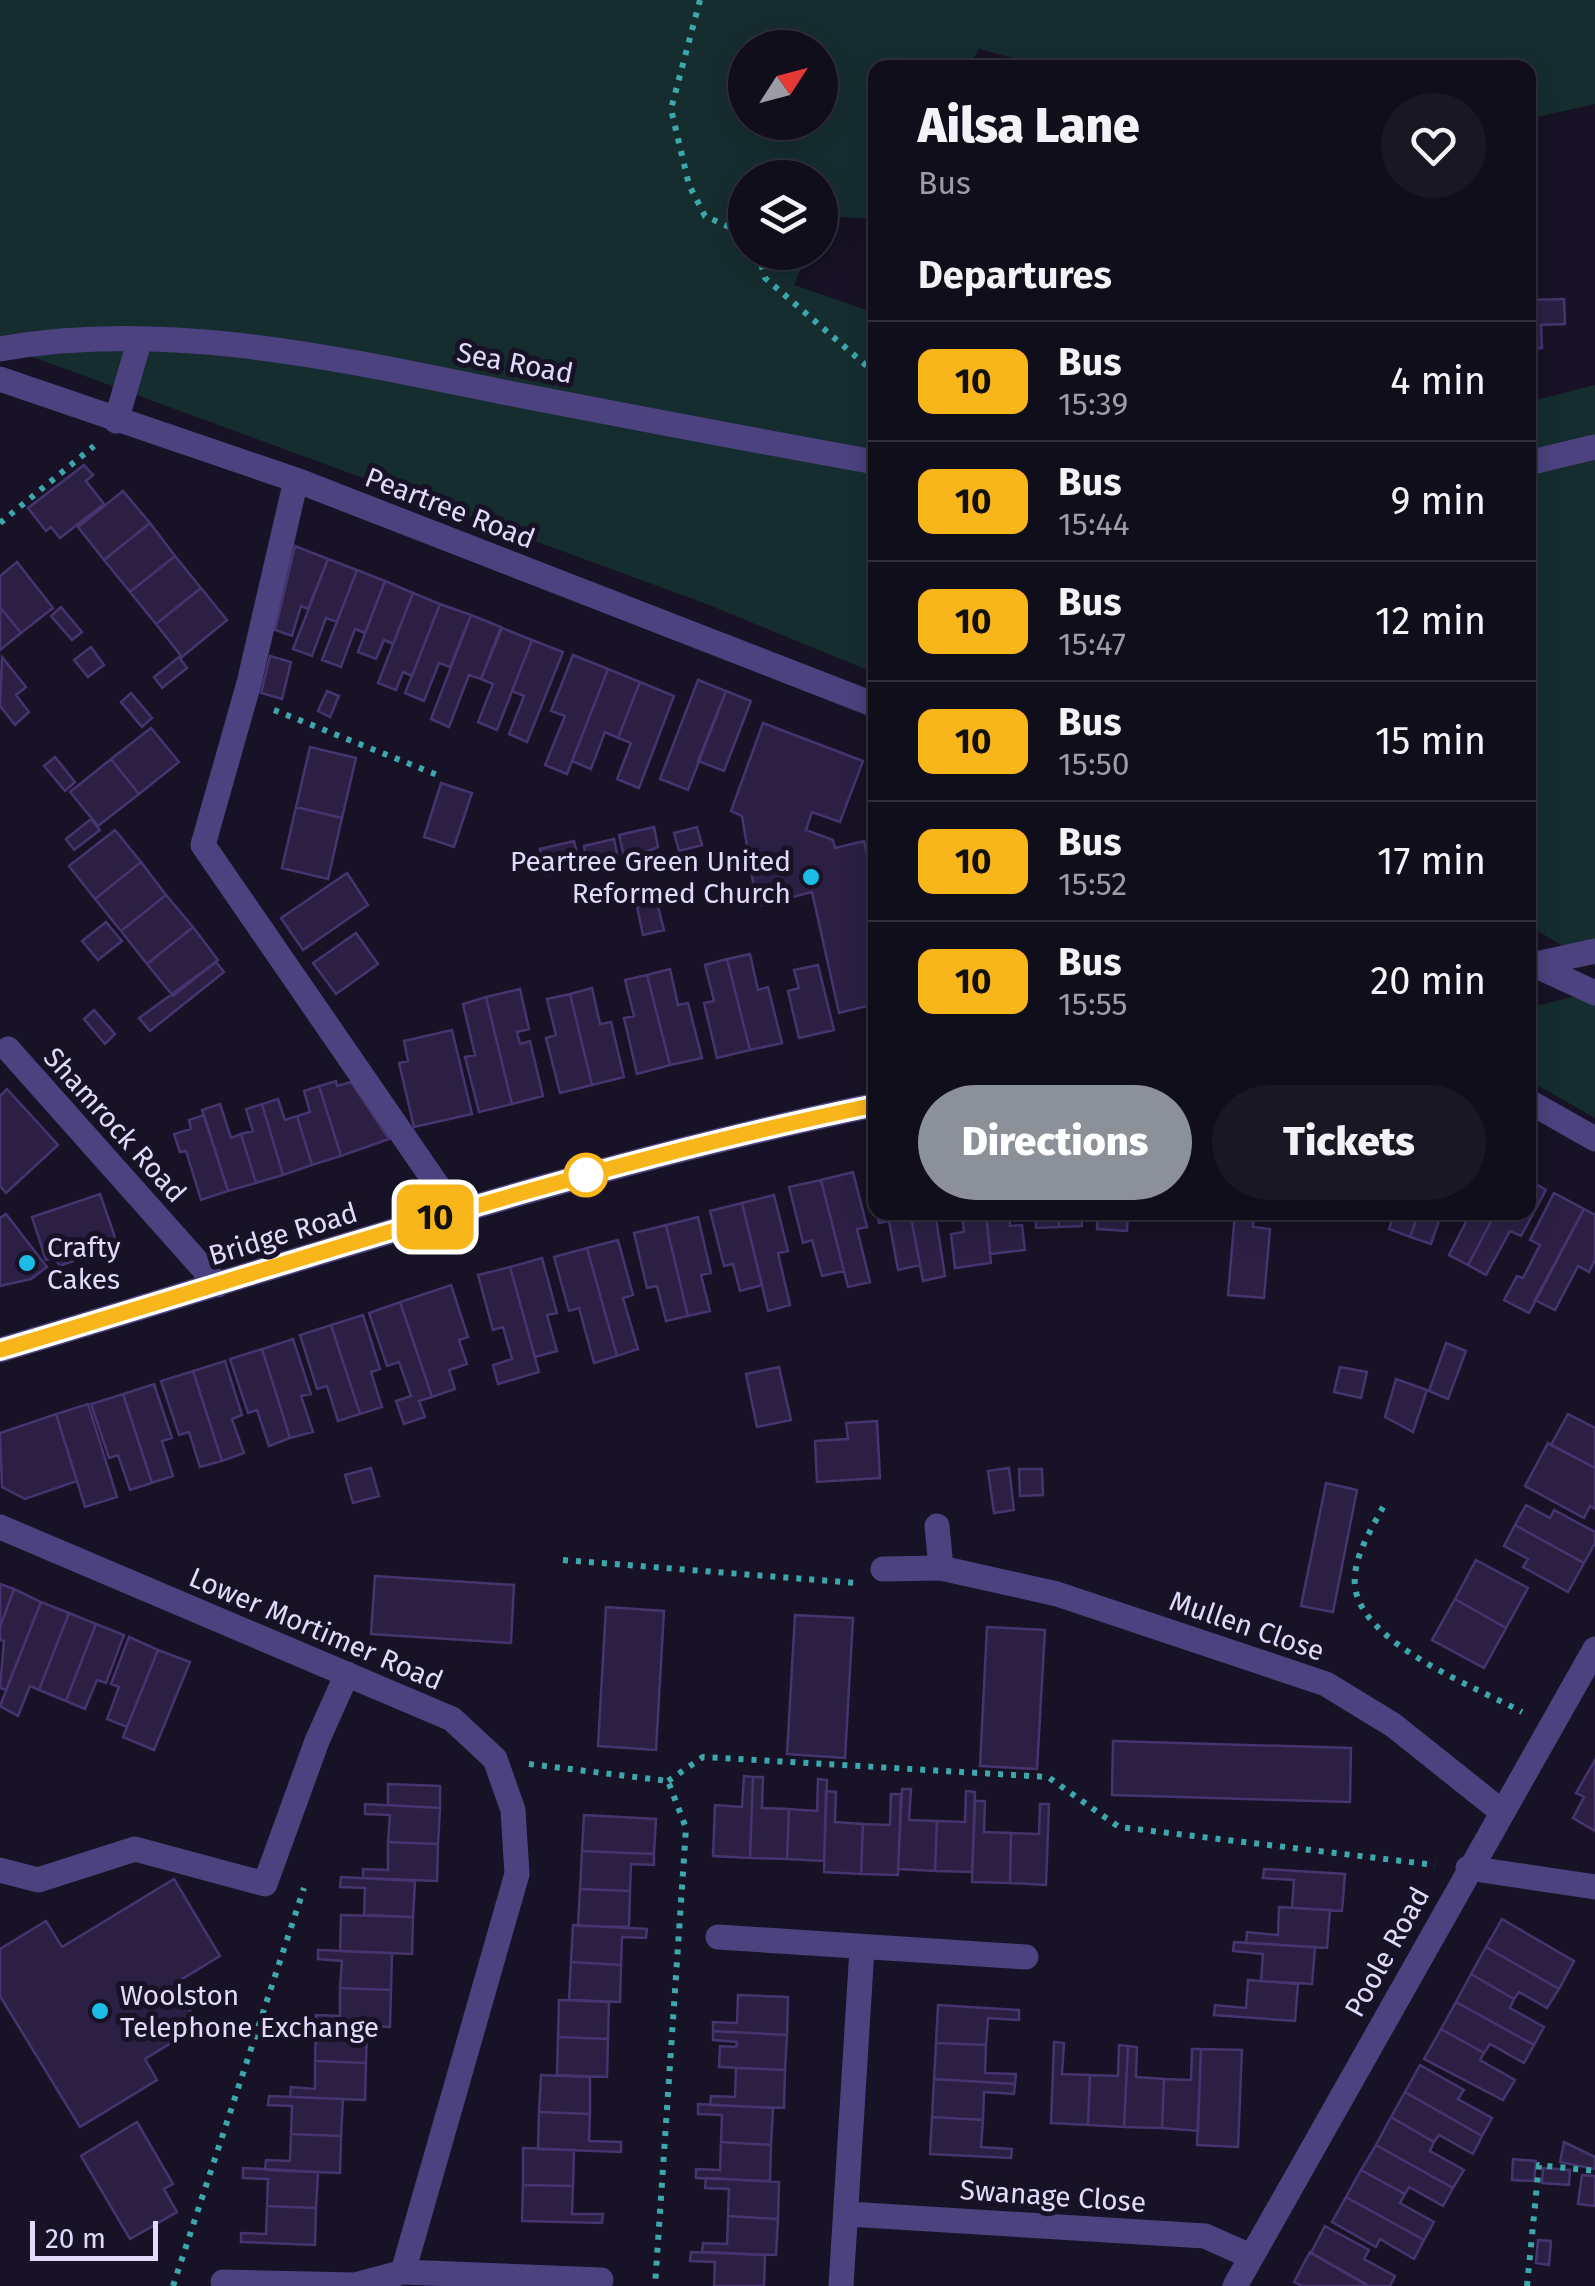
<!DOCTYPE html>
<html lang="en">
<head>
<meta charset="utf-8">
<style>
	body { margin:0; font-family:"Fira Sans",sans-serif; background:#1a1725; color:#f1f3f6; height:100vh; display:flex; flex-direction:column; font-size:38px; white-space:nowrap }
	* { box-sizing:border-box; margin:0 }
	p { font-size:32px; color:#9c9ca3 }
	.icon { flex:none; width:55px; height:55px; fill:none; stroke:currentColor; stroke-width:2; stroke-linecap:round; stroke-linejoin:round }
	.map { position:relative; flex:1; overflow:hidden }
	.details { position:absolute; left:868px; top:60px; width:668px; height:1160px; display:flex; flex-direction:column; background:#110e1c; border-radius:20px; box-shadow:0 5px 25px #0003,0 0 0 2px #302e3b }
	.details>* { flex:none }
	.badge { padding:0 20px; border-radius:15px; font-size:35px; line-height:65px }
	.needle { width:65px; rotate:54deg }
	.fabs { position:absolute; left:728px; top:30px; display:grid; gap:20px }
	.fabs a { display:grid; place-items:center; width:110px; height:110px; border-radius:50%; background:#110e1c; box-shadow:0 5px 25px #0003,0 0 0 2px #302e3b; font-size:50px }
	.scale { position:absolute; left:30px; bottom:25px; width:128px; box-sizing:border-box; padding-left:10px; border:5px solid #e1dafb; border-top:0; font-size:28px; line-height:35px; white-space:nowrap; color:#e1dafb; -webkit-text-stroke:8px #171225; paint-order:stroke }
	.map>.badge { position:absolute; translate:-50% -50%; box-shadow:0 0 0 5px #fff }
	h2 { padding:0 50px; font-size:38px; line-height:90px }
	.round { display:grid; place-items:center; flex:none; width:105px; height:105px; border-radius:52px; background:#1a1725 }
	.head { display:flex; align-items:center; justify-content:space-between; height:170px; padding:0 50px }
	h1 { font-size:48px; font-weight:800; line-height:75px }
	.action { display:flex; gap:20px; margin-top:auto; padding:20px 50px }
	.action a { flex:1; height:115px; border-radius:60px; background:#8c9099; color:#fff; font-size:40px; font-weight:800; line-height:115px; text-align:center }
	.action a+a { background:#1a1725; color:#f1f3f6 }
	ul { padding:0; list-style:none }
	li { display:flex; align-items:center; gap:30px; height:120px; padding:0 50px; border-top:2px solid #302e3b }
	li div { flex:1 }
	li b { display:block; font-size:38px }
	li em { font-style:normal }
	li .badge { min-width:110px; font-weight:700; text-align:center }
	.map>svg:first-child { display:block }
	.green { fill:#162d2f; fill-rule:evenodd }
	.building { fill:#2b2044; stroke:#46346e; stroke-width:2.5 }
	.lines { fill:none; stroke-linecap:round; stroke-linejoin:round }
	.path { stroke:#3da8ac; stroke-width:6; stroke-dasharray:5 8; stroke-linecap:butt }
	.minor { stroke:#4b427f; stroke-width:25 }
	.line-casing { stroke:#fff; stroke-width:22 }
	.line { stroke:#f9b61a; stroke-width:15 }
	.poi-dot { fill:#1bbde7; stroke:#171225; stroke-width:4 }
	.stop-dot { fill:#fff; stroke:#f9b61a; stroke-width:5 }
	.labels { text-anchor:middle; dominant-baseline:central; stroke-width:10; stroke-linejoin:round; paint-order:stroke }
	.street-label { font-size:28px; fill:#e1dafb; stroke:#171225 }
	.poi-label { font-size:28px; fill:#e1dafb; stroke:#171225; text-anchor:start }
</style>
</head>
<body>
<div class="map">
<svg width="1595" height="2286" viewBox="0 0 1595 2286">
	<rect width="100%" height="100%" fill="#171225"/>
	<path class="green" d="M0 0H1595V104L1528 119V68H1052L979 49 969 67 875 68V219L825 216 820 227V178H745V252L808 253 794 285 875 313V673L704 603 0 345ZM745 48H820V122H745Z
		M1595 385V966L1528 925V402Z
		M1595 991V1118L1528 1080V1008Z"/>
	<path class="building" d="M1564 299 1565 324 1541 325 1542 348 1528 349V300Z
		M84 465 93 475 86 481 104 504 60 538 51 527 46 531 28 508Z
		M123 491 150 523 104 560 78 527Z
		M150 523 175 556 130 592 104 560Z
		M295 546 328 559 308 609 301 606 292 636 275 630Z
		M175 556 201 588 156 624 130 592Z
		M328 559 357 570 337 622 326 618 312 656 293 649Z
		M17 562 53 608 21 633 0 607V576Z
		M357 570 385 581 365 633 355 629 341 667 322 660Z
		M385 581 413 593 393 644 384 640 376 659 358 652Z
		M201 588 227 620 182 657 156 624Z
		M413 593 440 604 412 676 403 672 396 690 378 683Z
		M440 604 471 615 450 667 439 663 424 701 405 693Z
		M0 607 21 633 0 650Z
		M61 607 82 632 72 640 51 616Z
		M471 615 501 627 481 679 469 675 449 727 431 719Z
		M502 628 532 640 497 730 478 722 493 684 481 679Z
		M532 640 563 652 527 742 509 734 524 696 512 691Z
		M91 647 104 665 88 677 74 660Z
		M573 655 608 669 567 774 545 765 565 716 551 711Z
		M270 656 291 662 282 699 261 693Z
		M2 657 26 687 16 695 29 712 15 725 0 706Z
		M179 657 187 668 162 688 154 677Z
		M608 669 640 682 618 738 605 732 591 769 572 761Z
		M698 680 726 691 688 790 660 779Z
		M640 682 674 696 639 788 617 779 631 743 618 738Z
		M327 691 339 696 330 717 318 711Z
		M726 691 751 701 724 771 698 761Z
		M131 693 152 718 142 727 121 702Z
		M763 723 863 761 840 822 812 812 806 830 833 840 835 848 864 841 875 888V1004L839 1013 812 892 757 906 742 816 731 811Z
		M151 728 179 762 139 794 111 759Z
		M310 747 356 758 342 818 296 807Z
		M55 757 75 782 65 791 44 766Z
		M111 759 139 794 98 826 70 792Z
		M441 783 472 793 454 847 424 837Z
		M296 807 342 818 328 879 282 868Z
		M91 819 100 830 74 850 66 839Z
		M654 827 658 847 625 861 619 835Z
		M697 827 702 845 679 851 674 833Z
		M115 830 141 862 95 899 69 866Z
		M614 839 618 858 587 864 584 846Z
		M574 841 580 866 546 875 540 849Z
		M141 862 166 895 121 931 95 899Z
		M347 873 368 905 303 950 281 918Z
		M166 895 193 927 147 964 121 931Z
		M657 903 664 930 643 935 637 907Z
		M106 922 122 941 98 960 82 941Z
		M193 927 218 960 173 996 147 964Z
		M356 933 378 964 336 994 313 963Z
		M750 954 758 990 768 987 782 1043 750 1050 727 959Z
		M727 959 750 1050 717 1058 704 1003 714 1001 705 965Z
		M216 962 224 972 150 1031 139 1018Z
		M818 965 834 1030 799 1038 788 991 799 988 794 970Z
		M670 969 678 1005 688 1003 702 1058 670 1065 647 975Z
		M647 975 670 1065 637 1074 624 1018 634 1016 625 980Z
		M592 988 600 1024 611 1022 624 1077 592 1085 570 994Z
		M520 989 529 1029 517 1032 520 1044 530 1041 543 1096 512 1104 486 997Z
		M570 994 592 1085 560 1093 546 1038 556 1035 547 999Z
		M486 997 512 1104 479 1112 465 1057 475 1055 463 1004Z
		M94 1010 115 1034 105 1044 84 1019Z
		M452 1030 472 1114 414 1127 399 1063 408 1061 404 1041Z
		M336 1081 337 1086 351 1082 389 1139 341 1156 319 1086Z
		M319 1086 341 1156 312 1165 297 1116 310 1112 304 1091Z
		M7 1089 58 1145 6 1193 0 1186V1096Z
		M278 1099 285 1120 297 1116 312 1165 283 1175 262 1104Z
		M220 1104 231 1138 241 1134 256 1183 228 1191 202 1110Z
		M262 1104 283 1175 256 1183 241 1134 253 1131 246 1109Z
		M204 1115 228 1191 201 1200 186 1151 180 1152 174 1134 191 1129 189 1120Z
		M853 1172 867 1227 857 1229 870 1282 848 1287 821 1180Z
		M1528 1179 1546 1190 1521 1236 1510 1231 1486 1275 1468 1265 1496 1212H1528Z
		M821 1180 844 1271 822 1276 812 1240 803 1243 789 1187Z
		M1554 1193 1584 1209 1529 1313 1504 1300 1517 1276 1523 1278 1540 1245 1530 1240Z
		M100 1194 118 1246 59 1266 56 1257 46 1260 32 1217Z
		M774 1195 788 1251 778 1253 790 1305 768 1311 742 1203Z
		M742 1203 762 1285 740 1291 733 1264 724 1266 710 1211Z
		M1584 1209 1595 1215V1260L1589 1272 1578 1266 1555 1310 1535 1300Z
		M877 1212H910L920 1265 898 1270 889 1221 879 1223Z
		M910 1212H935L945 1276 923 1281Z
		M962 1212H986L991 1263 955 1268 951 1234 964 1232Z
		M986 1212H1009L1010 1226 1022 1225 1025 1250 990 1254Z
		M1035 1212H1058L1059 1227 1036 1228Z
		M1058 1212H1081L1082 1226 1059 1227Z
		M1098 1212H1128L1127 1231 1097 1229Z
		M1395 1212H1419L1410 1237 1389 1229Z
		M1419 1212H1442L1431 1244 1410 1237Z
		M1471 1212H1496L1468 1265 1449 1255Z
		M1235 1213 1254 1215 1253 1227 1270 1229 1264 1298 1228 1295Z
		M6 1214 47 1267 31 1279 0 1286V1218Z
		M698 1217 711 1273 701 1275 710 1311 688 1316 666 1225Z
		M666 1225 688 1316 666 1321 657 1286 647 1288 634 1233Z
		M618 1240 633 1295 623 1298 638 1349 617 1356 587 1248Z
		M587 1248 617 1356 594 1363 579 1308 569 1311 554 1257Z
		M542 1258 557 1313 547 1315 557 1351 535 1357 510 1267Z
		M510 1267 539 1372 498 1384 493 1365 512 1359 503 1327 493 1330 478 1275Z
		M451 1285 468 1337 459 1340 467 1364 449 1370 455 1389 432 1397 400 1302Z
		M400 1302 432 1397 419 1401 425 1417 404 1424 396 1401 411 1396 399 1362 387 1366 369 1313Z
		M363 1315 380 1369 371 1372 382 1407 360 1414 331 1325Z
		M331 1325 360 1414 338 1421 327 1386 317 1389 300 1335Z
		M293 1339 311 1394 301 1396 313 1432 290 1438 262 1349Z
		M1446 1343 1466 1351 1448 1399 1429 1391Z
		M262 1349 290 1438 269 1446 257 1410 248 1413 230 1359Z
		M225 1361 242 1415 232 1419 244 1453 222 1461 193 1371Z
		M779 1367 791 1420 757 1427 746 1374Z
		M1340 1367 1367 1372 1361 1398 1334 1392Z
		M193 1371 222 1461 200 1467 189 1432 179 1435 161 1381Z
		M1396 1379 1427 1390 1413 1432 1385 1417Z
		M154 1384 172 1438 162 1441 173 1476 152 1483 123 1394Z
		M123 1394 152 1483 130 1490 118 1455 109 1458 91 1404Z
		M88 1404 117 1497 85 1507 56 1414Z
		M56 1414 77 1481 25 1499 2 1487 0 1433Z
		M1568 1414 1595 1428V1468L1551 1445Z
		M877 1421 880 1478 817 1482 815 1441 848 1439 846 1423Z
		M1548 1443 1595 1468V1509L1590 1506 1584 1518 1525 1486Z
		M371 1468 379 1496 353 1503 345 1475Z
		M1009 1468 1014 1510 994 1513 988 1471Z
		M1019 1469H1042L1043 1495 1020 1496Z
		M1326 1483 1357 1490 1333 1612 1301 1606Z
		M1526 1505 1550 1518 1554 1510 1595 1532V1543L1584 1563 1515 1525Z
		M1515 1525 1584 1563 1568 1592 1523 1567 1528 1559 1504 1546Z
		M1476 1560 1528 1588 1506 1628 1455 1599Z
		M375 1576 514 1585 511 1643 371 1634Z
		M0 1584 14 1589 0 1627Z
		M14 1589 41 1602 6 1690 0 1688 4 1641 0 1640V1627Z
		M1455 1599 1506 1628 1484 1668 1432 1640Z
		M41 1602 69 1613 39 1690 30 1686 18 1716 0 1706Z
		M606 1607 664 1611 656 1750 598 1746Z
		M69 1613 96 1624 66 1701 39 1690Z
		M795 1615 853 1618 845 1758 787 1754Z
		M96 1624 124 1635 106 1683 97 1680 85 1709 66 1701Z
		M987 1627 1045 1630 1037 1769 980 1766Z
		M129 1637 158 1650 127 1727 107 1719 119 1687 111 1684Z
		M158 1650 190 1662 154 1750 123 1737Z
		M1113 1741 1351 1748 1350 1802 1112 1795Z
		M1595 1760V1831L1573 1818 1584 1797 1576 1793Z
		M744 1776 753 1777 750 1858 713 1856 715 1805 742 1807Z
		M753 1777H763L762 1808 789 1809 787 1859 750 1858Z
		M818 1779 827 1780 824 1861 787 1859 789 1809 817 1811Z
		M388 1784 440 1786V1808L388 1805Z
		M902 1789H911L909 1820 937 1821 935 1871 898 1869Z
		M826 1791 836 1792 835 1822 863 1824 861 1874 824 1872Z
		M966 1791 975 1792 972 1872 935 1871 937 1821 965 1822Z
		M891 1794H901L898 1875 861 1874 863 1824 890 1825Z
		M975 1801H985L984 1832 1011 1833 1010 1883 972 1882Z
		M365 1804 440 1808 438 1844 388 1842 390 1815 365 1814Z
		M1040 1804H1049L1046 1885 1010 1883 1011 1833 1039 1834Z
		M584 1815 656 1819 654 1854 582 1851Z
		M388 1842 438 1844 437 1881 363 1878V1869L388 1870Z
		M582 1851 654 1854V1865L631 1864 630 1891 580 1889Z
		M1264 1869 1345 1874 1342 1911 1292 1908 1294 1880 1263 1878Z
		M341 1877 415 1881 413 1917 364 1915 365 1888 340 1887Z
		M174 1879 220 1956 174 1984 199 2026 145 2059 157 2080 80 2127 0 1996V1949L46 1921 62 1947Z
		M580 1889 630 1891 629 1927 578 1926Z
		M1279 1907 1330 1910 1327 1948 1246 1943 1247 1932 1278 1935Z
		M341 1915 413 1917 412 1954 340 1951Z
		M1502 1919 1574 1961 1559 1989 1486 1947Z
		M573 1925 647 1929 646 1938 622 1937 621 1965 571 1962Z
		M1234 1942 1315 1947 1312 1984 1261 1981 1263 1954 1233 1951Z
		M1486 1947 1559 1989 1547 2008 1519 1992 1514 1999 1471 1974Z
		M318 1950 392 1953 391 1990 340 1988 342 1961 318 1959Z
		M571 1962 621 1965 620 2002 569 2000Z
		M1471 1974 1514 1999 1510 2008 1544 2027 1534 2045 1456 2002Z
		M1248 1980 1298 1984 1295 2021 1214 2015 1215 2005 1246 2008Z
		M340 1988 391 1990 390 2027 315 2024 316 2015 340 2016Z
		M738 1995 788 1997 787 2035 713 2031V2022L737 2023Z
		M559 2000 609 2002 608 2039 558 2037Z
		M1456 2002 1534 2045 1524 2063 1490 2044 1484 2053 1441 2029Z
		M938 2005 1019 2010V2020L988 2018 986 2045 936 2043Z
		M293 2023 367 2026 366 2063 315 2061 316 2033 293 2032Z
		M1441 2029 1484 2053 1480 2060 1515 2080 1503 2100 1424 2059Z
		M713 2031 787 2035 785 2070 719 2067 720 2046 736 2047 737 2042 713 2040Z
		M558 2037 608 2039 607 2077 557 2075Z
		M1054 2042 1064 2043 1062 2074 1090 2075 1088 2125 1051 2123Z
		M936 2043 986 2045 985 2073 1016 2074 1015 2084 934 2079Z
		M1119 2045 1128 2046 1124 2127 1088 2125 1090 2075 1118 2076Z
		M1128 2046 1137 2047 1136 2077 1164 2079 1162 2128 1124 2127Z
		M1192 2049H1201L1198 2131 1162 2128 1164 2079 1191 2080Z
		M1201 2049 1242 2050 1238 2147 1197 2145Z
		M315 2061 366 2063 365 2100 290 2097 291 2087 315 2089Z
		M1420 2065 1464 2090 1458 2099 1492 2118 1482 2136 1405 2092Z
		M736 2068 785 2070 784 2108 710 2105 711 2096 735 2097Z
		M541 2075 590 2077V2114L539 2112Z
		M934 2079 1015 2084 1014 2094 984 2092 983 2120 932 2117Z
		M1405 2092 1482 2136 1473 2154 1439 2135 1434 2142 1391 2117Z
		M269 2096 343 2099 341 2136 291 2134 292 2106 268 2105Z
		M698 2104 773 2108 771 2145 721 2142 722 2115 698 2114Z
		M539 2112 590 2114 589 2141 621 2142V2152L538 2149Z
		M932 2117 983 2120 981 2147 1012 2149 1011 2158 930 2154Z
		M1391 2117 1434 2142 1430 2151 1464 2170 1453 2188 1376 2145Z
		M137 2122 173 2184 164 2189 177 2212 130 2239 81 2156Z
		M291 2134 341 2136 340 2173 265 2170 266 2160 290 2161Z
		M721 2142 771 2145 770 2181 696 2178V2169L720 2170Z
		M1564 2142 1595 2157V2169L1560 2162Z
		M1376 2145 1453 2188 1443 2206 1409 2187 1405 2194 1361 2170Z
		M523 2148 574 2150 573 2186 523 2185Z
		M1513 2159 1536 2161 1534 2181 1512 2180Z
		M243 2168 318 2172 316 2208 267 2206 268 2179 243 2178Z
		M1543 2168 1570 2170 1569 2185 1542 2183Z
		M1361 2170 1405 2194 1400 2203 1434 2222 1424 2240 1346 2197Z
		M1582 2175 1595 2176V2206L1578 2204Z
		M706 2178 779 2182 778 2219 728 2216 729 2189 705 2188Z
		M523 2185 573 2186 572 2214H603L602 2223 522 2221Z
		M1346 2197 1424 2240 1414 2259 1380 2239 1376 2247 1332 2222Z
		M267 2206 316 2208 315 2245 241 2242V2233L266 2234Z
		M728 2216 778 2219 776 2255 702 2252 703 2243 727 2244Z
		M1325 2226 1369 2250 1364 2259 1395 2276 1390 2286H1368L1311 2253Z
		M1538 2240 1551 2241 1549 2265 1536 2263Z
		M691 2252 765 2255 764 2286H714L715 2262 690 2261Z
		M1310 2252 1369 2286H1302L1294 2282Z"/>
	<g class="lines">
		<path class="path" d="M700 0 671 109 689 185 705 216 745 234
			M758 252 765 278 868 367 875 386
			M0 523 94 446
			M274 710 440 776
			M1383 1507C1371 1530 1352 1559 1355 1586 1361 1644 1476 1687 1522 1712
			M563 1560 856 1583
			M529 1764 668 1781 686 1828 655 2286
			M668 1781 703 1757 1048 1777 1119 1827 1435 1865
			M173 2286 304 1888
			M1527 2286 1539 2165 1595 2171"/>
		<path class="minor" d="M0 349C165 319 341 359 503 392 627 416 751 440 875 462
			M0 379 296 480 875 705
			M116 421 140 339
			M1528 463 1595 447
			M296 480 249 683 203 845 455 1211
			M1528 962 1595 993
			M1532 965 1595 951
			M8 1049 218 1285
			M1528 1101 1595 1139
			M0 1350C291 1264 578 1166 875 1105
			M937 1526 941 1568
			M0 1527 452 1719 495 1759 513 1810 517 1874 403 2272
			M883 1569 941 1568 1057 1594 1326 1684 1393 1725 1501 1811
			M1468 1868 1595 1887
			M0 1870 38 1880 135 1849 265 1884 317 1741 347 1674
			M718 1937 1026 1957
			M848 2214 1205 2236 1250 2256
			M223 2282 355 2285 403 2272 601 2280
			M841 2286 862 1949
			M1235 2286 1595 1649"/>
	</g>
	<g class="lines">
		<defs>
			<path id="line" d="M0 1350C290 1264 578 1166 875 1105"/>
		</defs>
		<use href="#line" class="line-casing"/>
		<use href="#line" class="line"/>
	</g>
	<g class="poi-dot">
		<circle cx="811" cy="877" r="10"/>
		<circle cx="27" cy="1263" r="10"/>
		<circle cx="100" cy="2011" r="10"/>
	</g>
	<circle class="stop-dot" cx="586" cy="1175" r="20"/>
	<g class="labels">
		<g class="street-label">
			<text transform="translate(515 363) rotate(11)">Sea Road</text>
			<text transform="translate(450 508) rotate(21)">Peartree Road</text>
			<text transform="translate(115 1125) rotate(48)">Shamrock Road</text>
			<text transform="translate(283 1234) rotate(-17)">Bridge Road</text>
			<text transform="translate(1247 1626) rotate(19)">Mullen Close</text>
			<text transform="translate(316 1629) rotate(23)">Lower Mortimer Road</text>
			<text transform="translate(1387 1952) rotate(-61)">Poole Road</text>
			<text transform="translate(1053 2196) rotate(4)">Swanage Close</text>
		</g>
		<g class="poi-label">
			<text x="791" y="861" text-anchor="end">Peartree Green United<tspan x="791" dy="32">Reformed Church</tspan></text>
			<text x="47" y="1247">Crafty<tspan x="47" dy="32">Cakes</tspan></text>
			<text x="120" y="1995">Woolston<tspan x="120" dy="32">Telephone Exchange</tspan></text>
		</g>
	</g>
</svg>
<div class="fabs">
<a><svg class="needle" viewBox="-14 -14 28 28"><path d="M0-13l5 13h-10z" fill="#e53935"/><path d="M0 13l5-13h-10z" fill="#9c9ca3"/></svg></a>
<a><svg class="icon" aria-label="layers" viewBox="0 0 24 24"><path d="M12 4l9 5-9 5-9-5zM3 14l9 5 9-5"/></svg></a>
</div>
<div class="scale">20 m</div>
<b class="badge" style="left:435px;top:1217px;background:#f9b61a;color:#111">10</b>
<section class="details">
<div class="head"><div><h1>Ailsa Lane</h1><p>Bus</p></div><a class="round"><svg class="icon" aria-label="heart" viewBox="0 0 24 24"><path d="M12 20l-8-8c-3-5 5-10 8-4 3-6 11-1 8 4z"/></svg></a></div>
<h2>Departures</h2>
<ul>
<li><span class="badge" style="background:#f9b61a;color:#111">10</span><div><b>Bus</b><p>15:39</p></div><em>4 min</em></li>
<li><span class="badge" style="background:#f9b61a;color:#111">10</span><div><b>Bus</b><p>15:44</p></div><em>9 min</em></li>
<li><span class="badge" style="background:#f9b61a;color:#111">10</span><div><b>Bus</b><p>15:47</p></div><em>12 min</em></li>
<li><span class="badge" style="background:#f9b61a;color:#111">10</span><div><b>Bus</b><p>15:50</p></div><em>15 min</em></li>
<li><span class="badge" style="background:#f9b61a;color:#111">10</span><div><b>Bus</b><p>15:52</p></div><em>17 min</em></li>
<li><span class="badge" style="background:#f9b61a;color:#111">10</span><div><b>Bus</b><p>15:55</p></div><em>20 min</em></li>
</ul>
<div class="action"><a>Directions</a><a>Tickets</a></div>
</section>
</div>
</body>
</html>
